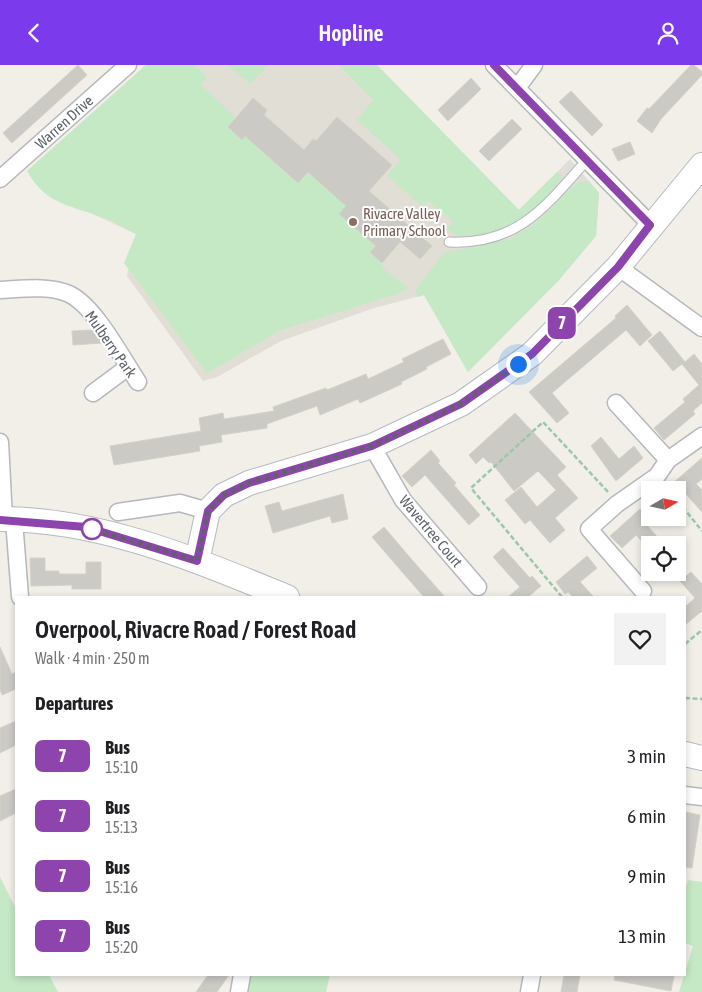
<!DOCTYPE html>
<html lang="en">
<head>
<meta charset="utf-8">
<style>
	body { margin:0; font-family:"Asap Condensed",sans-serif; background:#f2f2f2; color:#202124; height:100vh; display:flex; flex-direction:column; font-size:19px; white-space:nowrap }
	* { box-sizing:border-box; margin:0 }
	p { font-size:16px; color:#757577 }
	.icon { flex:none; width:28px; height:28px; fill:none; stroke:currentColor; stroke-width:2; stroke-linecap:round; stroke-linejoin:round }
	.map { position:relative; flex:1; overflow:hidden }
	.drawer { position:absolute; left:15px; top:531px; width:671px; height:380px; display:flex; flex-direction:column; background:#fff; border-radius:0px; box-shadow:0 2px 8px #0003 }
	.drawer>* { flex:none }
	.badge { padding:0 10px; border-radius:8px; font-size:18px; line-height:32px }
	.needle { width:32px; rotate:81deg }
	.tools { position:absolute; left:641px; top:416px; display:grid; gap:10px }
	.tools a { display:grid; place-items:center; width:45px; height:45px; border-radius:0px; background:#fff; box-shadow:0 2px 8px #0003; font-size:25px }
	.you { position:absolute; width:25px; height:25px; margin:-12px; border:4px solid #fff; border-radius:50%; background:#1a73e8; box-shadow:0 0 0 8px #1a73e833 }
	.map>.badge { position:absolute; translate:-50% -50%; box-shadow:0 0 0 2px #fff }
	h2 { padding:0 20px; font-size:19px; line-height:45px }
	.round { display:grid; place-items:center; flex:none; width:52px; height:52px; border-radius:0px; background:#f2f2f2 }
	.summary { display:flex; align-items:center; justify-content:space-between; height:85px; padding:0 20px }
	h1 { font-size:24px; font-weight:600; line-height:38px }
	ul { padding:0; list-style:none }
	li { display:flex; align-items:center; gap:15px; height:60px; padding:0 20px }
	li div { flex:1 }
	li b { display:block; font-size:19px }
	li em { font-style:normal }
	li .badge { min-width:55px; font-weight:700; text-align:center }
	header { display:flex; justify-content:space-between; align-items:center; height:65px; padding:0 20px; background:#7c3aed; color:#fff; font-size:22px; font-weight:600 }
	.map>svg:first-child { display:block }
	.education { fill:#e1ded6 }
	.green { fill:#c5e8c5 }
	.building { fill:#cccac5; stroke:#d6d1c6 }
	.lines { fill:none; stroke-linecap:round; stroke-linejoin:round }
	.service-casing { stroke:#b5b8bc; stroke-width:11 }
	.minor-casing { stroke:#b5b8bc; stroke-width:19 }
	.secondary-casing { stroke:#b6babf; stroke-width:26 }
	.path { stroke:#9cc7a9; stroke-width:2.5; stroke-dasharray:5 2.5; stroke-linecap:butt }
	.service { stroke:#fff; stroke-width:9 }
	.minor { stroke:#fff; stroke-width:16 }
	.secondary { stroke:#fff; stroke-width:24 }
	.line-casing { stroke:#fff; stroke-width:11 }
	.line { stroke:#8e44ad; stroke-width:8 }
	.walk { stroke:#5f6368; stroke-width:5; stroke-dasharray:0 9 }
	.education-dot { fill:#8d6e63; stroke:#fff; stroke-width:2 }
	.stop-dot { fill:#fff; stroke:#8e44ad; stroke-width:2.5 }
	.labels { text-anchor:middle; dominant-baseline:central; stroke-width:4; stroke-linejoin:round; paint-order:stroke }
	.street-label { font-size:15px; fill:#5f6368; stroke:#fff }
	.education-label { font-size:15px; fill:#785e54; stroke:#fff; text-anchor:start }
</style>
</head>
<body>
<header><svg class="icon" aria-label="back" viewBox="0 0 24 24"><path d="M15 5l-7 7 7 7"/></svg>Hopline<svg class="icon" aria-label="person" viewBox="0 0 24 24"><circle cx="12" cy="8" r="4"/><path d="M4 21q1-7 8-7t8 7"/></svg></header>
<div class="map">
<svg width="702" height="927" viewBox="0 0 702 927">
	<rect width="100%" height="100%" fill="#f1efe8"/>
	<path class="education" d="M146 0H377L519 145 570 94 599 128 596 171 558 216 468 307 424 230 374 243 281 276 217 312 203 316 127 211 136 169 84 145 27 106Z"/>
	<path class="green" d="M146 0H195L207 12 201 20 236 53 228 62 241 74 245 71 298 118 308 107 346 141 339 149 364 171 388 167 370 187 382 198 383 203 408 223 397 229 281 265 207 308 124 198 136 169C126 164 117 158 108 154 74 141 46 141 27 106Z
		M227 0H268L250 19Z
		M339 0H377L519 145 557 107 563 112 533 147 511 163 462 175 447 164 452 156 428 136 422 142 387 110 401 95 357 55 373 35Z
		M589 116 599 128 596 171 558 216 468 307 424 230 418 232 415 225 444 188 510 174 539 155 576 118Z
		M0 812 16 844V910H49L58 927H0Z
		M688 815 702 817V927H679L693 881 685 878V825Z
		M251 910H330L326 927H248Z"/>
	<path class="building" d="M78 0 87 10 12 78 3 68Z
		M691 0H694L702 7V10L661 54 652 68 637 56 647 43 649 44Z
		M471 13 481 24 448 56 438 45Z
		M571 26 603 60 592 71 559 37Z
		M253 33 267 45 264 50 304 85 313 74 316 76 337 52 392 100 369 126 432 181 420 194 400 177 382 198 370 187 376 181 339 149 346 141 308 107 298 118 245 71 242 75 228 62Z
		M512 54 522 64 489 96 479 86Z
		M630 77 635 89 618 96 612 84Z
		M627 240 652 270 640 281 626 265 552 328 569 348 557 358 529 327 616 253 615 251Z
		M92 265 102 278 73 280 72 266Z
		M660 266 685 297 694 289 702 299V338L693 346 695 349 664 375 654 363 685 337 683 334 699 320 682 299 673 306 648 276Z
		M443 274 451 289 426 302 427 304 401 317 402 319 360 338 358 334 320 350 317 341 267 359V363L221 370 222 377 199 381 200 386 114 400 110 381 201 366 199 353 223 348 224 354 274 346 273 342 326 323 327 325 366 309 368 314 404 297 402 294Z
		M515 348 566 402 557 410 578 433 555 453 565 465 550 478 530 455 525 459 505 435 521 422 537 442 556 425 538 406 514 426 491 397 489 398 483 392 476 399 469 390Z
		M601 372 619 394 634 381 643 393 616 416 591 381Z
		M431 385 440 396 438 398 456 418 454 420 480 450 469 460 425 410 412 422 402 411Z
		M702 393V414L696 419 702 425V447L685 428 683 430 673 418Z
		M343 429 348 454 332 458 330 451 273 468 265 441 279 437 282 446Z
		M640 444 651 457 647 460 664 480H645L636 470 622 483 610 471Z
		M384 462 413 496 445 532H424L403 508 372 472Z
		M503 483 530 513 532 511 541 521 528 532H508L520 522 493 492Z
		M587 491 597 503 580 517 594 532H573L568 527 565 529 556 517Z
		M30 493H45V506H59V509H86V497H101V524H72V520L31 521Z
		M691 507 702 519V546L685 560V542L695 533 680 516Z
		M0 582 12 609 16 607V624L2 630 0 624Z
		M16 656V680L0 688V663Z
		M16 724V748L0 756V731Z
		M685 747 700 750 692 803 685 802Z
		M208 910H229L217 927H196Z
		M564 910H580L577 927H561Z
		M615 910H667L674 911 671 926 614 915Z"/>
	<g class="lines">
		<defs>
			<path id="service" d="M449 177C518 180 545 142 587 95"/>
			<path id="minor" d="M494 0 651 160
				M517 23 534 0
				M0 114 128 0
				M618 202 702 263
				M0 225C22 224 49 220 69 229 95 241 122 293 138 317
				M93 328 128 302
				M616 338 668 395
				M0 377 4 454
				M372 381 403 435 478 522
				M118 447 180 438 208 446
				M14 455 20 532
				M643 526 589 464 617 439 657 411 668 395 702 371
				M685 730 702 732
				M239 927 242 910
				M529 927 532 910"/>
			<path id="secondary" d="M0 454C101 454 196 495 287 532
				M197 496 208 446 224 430 249 418 372 381 461 339 532 289 618 202 702 100
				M685 689 702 693"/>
		</defs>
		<use href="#service" class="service-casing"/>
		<use href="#minor" class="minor-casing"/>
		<use href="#secondary" class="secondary-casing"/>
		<path class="path" d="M678 436 702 466
			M562 532 471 423 543 357 609 428
			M685 579 702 565
			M685 633 702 634"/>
		<use href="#service" class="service"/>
		<use href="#minor" class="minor"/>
		<use href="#secondary" class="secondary"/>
	</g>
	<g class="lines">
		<defs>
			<path id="line" d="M0 455 86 462 197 496 208 446 224 430 249 418 372 381 461 339 532 289 618 202 650 160 494 0"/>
		</defs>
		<use href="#line" class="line-casing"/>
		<use href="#line" class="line"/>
		<path class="walk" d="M92 464 86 462 197 496 208 446 224 430 249 418 372 381 461 339 518 299"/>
	</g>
	<circle class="education-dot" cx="353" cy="157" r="5"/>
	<circle class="stop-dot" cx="92" cy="464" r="10"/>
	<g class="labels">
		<g class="street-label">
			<text transform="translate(64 57) rotate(-42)">Warren Drive</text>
			<text transform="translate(111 279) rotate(55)">Mulberry Park</text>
			<text transform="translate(431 466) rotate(50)">Wavertree Court</text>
		</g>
		<g class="education-label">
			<text x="363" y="148">Rivacre Valley<tspan x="363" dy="17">Primary School</tspan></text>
		</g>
	</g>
</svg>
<div class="tools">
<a><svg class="needle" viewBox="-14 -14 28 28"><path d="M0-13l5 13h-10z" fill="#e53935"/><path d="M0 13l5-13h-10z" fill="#757577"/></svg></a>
<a><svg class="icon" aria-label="locate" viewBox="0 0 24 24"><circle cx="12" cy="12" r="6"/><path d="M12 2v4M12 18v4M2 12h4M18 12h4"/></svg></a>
</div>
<div class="you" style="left:518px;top:299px"></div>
<b class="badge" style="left:562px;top:258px;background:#8e44ad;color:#fff">7</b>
<section class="drawer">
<div class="summary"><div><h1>Overpool, Rivacre Road / Forest Road</h1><p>Walk · 4 min · 250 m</p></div><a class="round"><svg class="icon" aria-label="heart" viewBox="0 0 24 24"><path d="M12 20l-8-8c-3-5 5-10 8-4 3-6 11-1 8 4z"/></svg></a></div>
<h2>Departures</h2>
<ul>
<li><span class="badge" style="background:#8e44ad;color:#fff">7</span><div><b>Bus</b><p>15:10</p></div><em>3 min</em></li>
<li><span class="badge" style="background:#8e44ad;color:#fff">7</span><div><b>Bus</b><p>15:13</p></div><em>6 min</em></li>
<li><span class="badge" style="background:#8e44ad;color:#fff">7</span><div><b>Bus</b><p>15:16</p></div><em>9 min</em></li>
<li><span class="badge" style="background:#8e44ad;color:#fff">7</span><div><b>Bus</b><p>15:20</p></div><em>13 min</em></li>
</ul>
</section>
</div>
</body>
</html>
